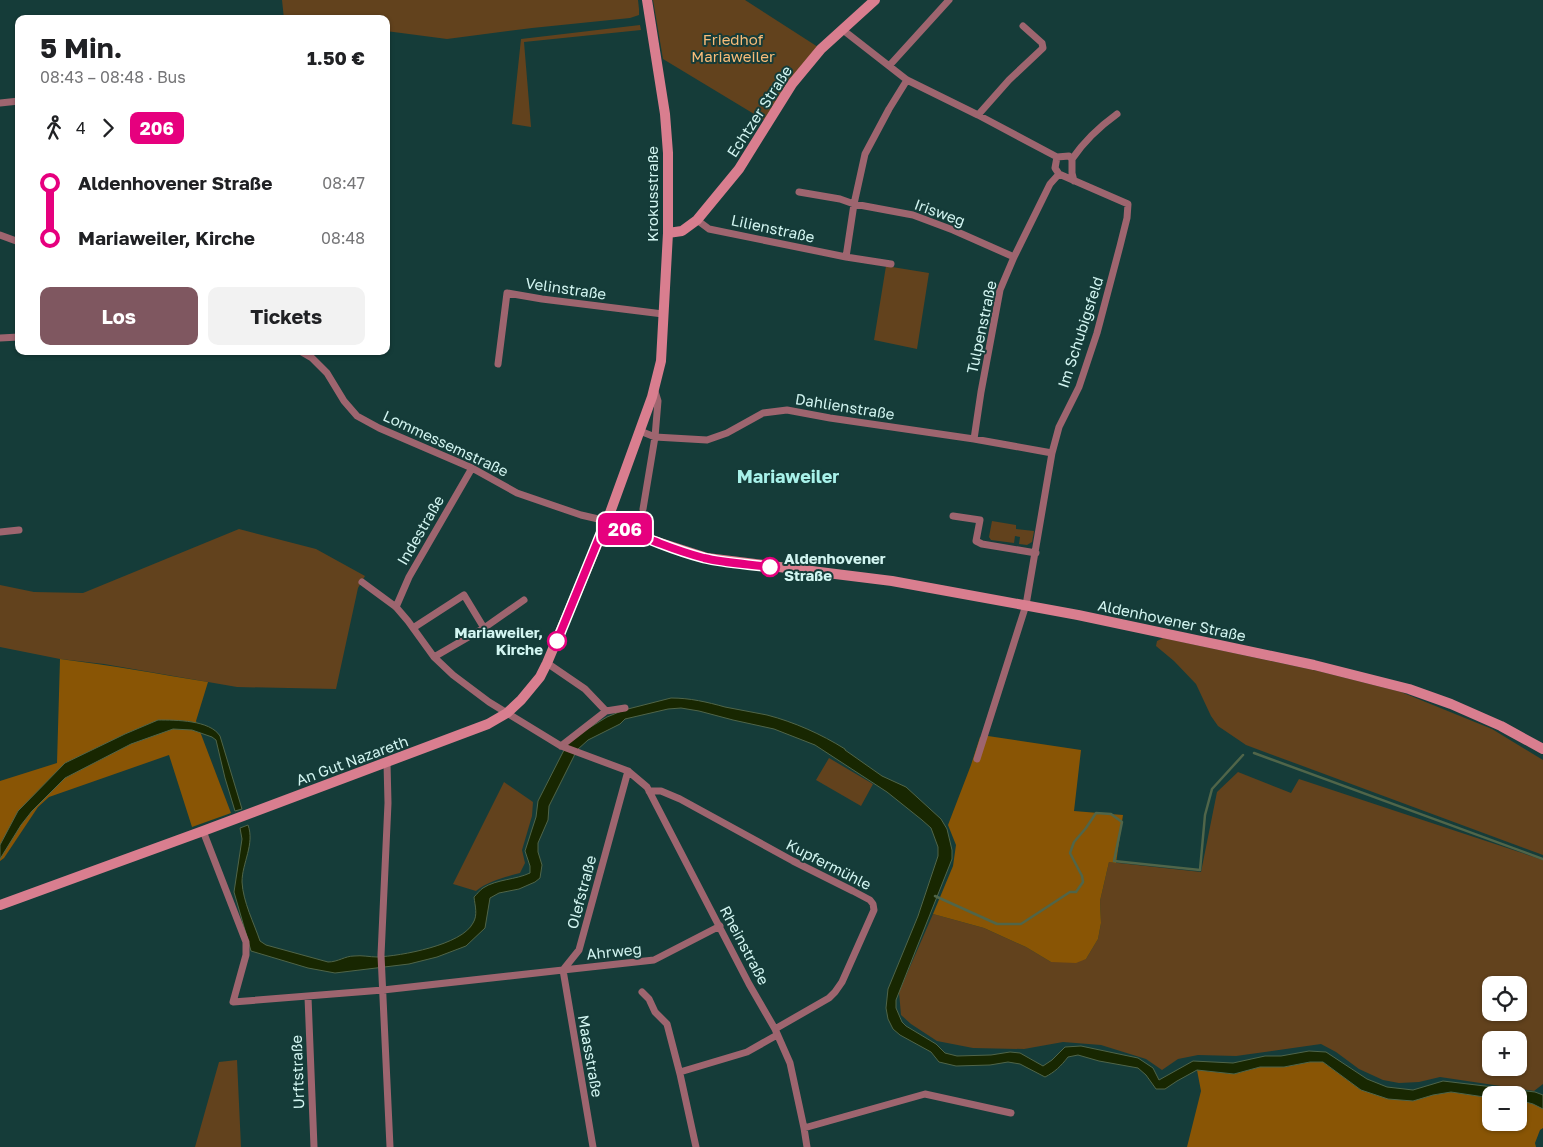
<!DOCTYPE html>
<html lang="de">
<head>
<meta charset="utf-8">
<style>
	body { margin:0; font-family:"Golos Text",sans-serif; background:#f2f2f2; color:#202124; height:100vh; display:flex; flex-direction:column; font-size:19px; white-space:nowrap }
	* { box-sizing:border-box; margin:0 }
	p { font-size:16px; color:#757577 }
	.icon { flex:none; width:28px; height:28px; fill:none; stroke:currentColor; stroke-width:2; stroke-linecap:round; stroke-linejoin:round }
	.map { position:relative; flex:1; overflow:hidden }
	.details { position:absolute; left:15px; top:15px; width:375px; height:340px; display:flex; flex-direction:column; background:#fff; border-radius:10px; box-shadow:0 1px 4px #0004 }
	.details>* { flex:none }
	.badge { padding:0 10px; border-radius:8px; font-size:18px; line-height:32px }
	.fabs { position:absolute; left:1482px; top:976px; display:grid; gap:10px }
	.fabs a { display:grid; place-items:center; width:45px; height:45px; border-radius:10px; background:#fff; box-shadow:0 1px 4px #0004; font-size:25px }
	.map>.badge { position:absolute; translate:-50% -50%; box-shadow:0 0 0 2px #fff }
	.legs { display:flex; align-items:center; gap:8px; height:55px; padding:0 25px; font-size:16px }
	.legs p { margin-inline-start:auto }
	.summary { display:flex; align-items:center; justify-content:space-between; height:85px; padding:0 25px }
	h1 { font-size:28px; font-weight:700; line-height:38px }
	.action { display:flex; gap:10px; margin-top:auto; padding:10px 25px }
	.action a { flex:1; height:58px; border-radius:10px; background:#7f5760; color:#fff; font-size:20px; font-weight:700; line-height:58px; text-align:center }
	.action a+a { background:#f2f2f2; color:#202124 }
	ul { padding:0 25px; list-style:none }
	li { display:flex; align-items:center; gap:18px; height:55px; font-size:19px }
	li i { display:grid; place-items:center; width:8px; height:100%; margin:0 6px; background:currentColor }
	li i::after { content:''; width:12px; height:12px; margin:-6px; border:4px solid; border-radius:50%; background:#fff }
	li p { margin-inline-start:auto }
	li:first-child i { background:linear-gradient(#0000 50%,currentColor 0) }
	li:last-child i { background:linear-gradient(currentColor 50%,#0000 0) }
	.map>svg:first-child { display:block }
	.green { fill:#62421d; fill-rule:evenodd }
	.forest { fill:#895505 }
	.water { fill:#182701; stroke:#506549 }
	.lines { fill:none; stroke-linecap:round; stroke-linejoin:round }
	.stream { stroke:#506549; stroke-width:2.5 }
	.street { stroke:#9e656f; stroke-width:7 }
	.secondary { stroke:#d97e8f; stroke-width:10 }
	.line-1-casing { stroke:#fff; stroke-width:11 }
	.line-1 { stroke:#e6007e; stroke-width:8 }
	.stop-1-dot { fill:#fff; stroke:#e6007e; stroke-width:2.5 }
	.labels { text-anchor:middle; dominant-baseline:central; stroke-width:4; stroke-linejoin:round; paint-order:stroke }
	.park-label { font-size:15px; fill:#f9bc79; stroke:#153c39 }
	.street-label { font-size:15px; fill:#d2f5f1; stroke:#153c39 }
	.stop-label { font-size:15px; font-weight:bold; fill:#d2f5f1; stroke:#153c39; text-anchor:start }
	.quarter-label { font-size:18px; font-weight:bold; fill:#a8f2ea; stroke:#153c39 }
</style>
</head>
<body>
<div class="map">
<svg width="1543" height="1147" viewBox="0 0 1543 1147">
	<rect width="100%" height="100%" fill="#153c39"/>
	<path class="green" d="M282 0H638L639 9V15L630 18 532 28 447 39 386 31V19H284Z
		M653 0H745L818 47 764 120 663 59Z
		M640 25 641 30 524 42 531 127 512 124 521 39Z
		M886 266 929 273 917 349 874 340Z
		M992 521 1016 525V529L1034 531 1032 542 1027 545 1019 544 1020 537 1015 536 1014 543 991 540 989 537Z
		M239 529 316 549 365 576 358 588 336 689 237 687 104 664 60 659 0 647V585L34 592 83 593Z
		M1163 638 1318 671 1401 692 1492 729 1543 760V855L1246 745 1218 726 1211 716 1196 684 1174 661 1156 646 1157 641Z
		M829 758 873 784 861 806 816 780Z
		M1238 772 1291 793 1299 779 1543 860V1084L1534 1091 1440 1077 1419 1082 1399 1083 1383 1080 1359 1069 1336 1052 1321 1044 1236 1056 1198 1055 1178 1059 1162 1070 1146 1059 1101 1045 1063 1042 1024 1049 973 1048 937 1041 911 1024 901 1015 899 992 933 914 984 928 1026 947 1051 962 1086 959 1098 939 1101 923 1100 901 1109 862 1201 872 1217 792ZM1491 985H1519V1012H1491ZM1491 1040H1519V1068H1491Z
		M504 782 533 802 532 816 522 850 525 863 520 873C505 877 488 881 476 891L453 884Z
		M237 1060 241 1147H195L219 1062Z"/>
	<path class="forest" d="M60 659C109 665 159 674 208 682L196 721 231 813 192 827 169 755 49 797 38 807 4 858 0 861V781L57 763Z
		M988 736 1081 750 1074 811 1123 815 1116 863 1109 862 1100 901 1101 923 1098 939 1086 959 1076 963 1051 962 1026 947 984 928 933 914 953 866 956 845 948 825 971 765 980 737Z
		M1310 1062H1323L1361 1090 1433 1095 1451 1092 1491 1098V1122H1519V1100L1543 1107V1128L1540 1130 1535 1143 1536 1147H1187L1201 1091 1197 1070 1234 1074 1260 1067H1284Z"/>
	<path class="water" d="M671 698C690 698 707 702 725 707 739 710 753 712 767 715 794 722 821 734 845 749V750L882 776 906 787 941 819 947 829 952 850V859L896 1000V1008L902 1022 906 1026 936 1044 945 1053 957 1056 991 1055 1010 1052 1020 1053 1043 1066 1052 1060 1065 1047 1081 1046 1138 1058 1153 1068 1159 1080 1193 1061 1233 1063 1265 1056H1281L1309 1051 1326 1052 1367 1079 1387 1087 1413 1090 1443 1081 1535 1092 1543 1095V1109L1533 1104 1519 1100V1095H1491V1098L1451 1092 1433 1095 1413 1101 1388 1099 1361 1090 1323 1062H1310L1284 1067H1260L1234 1074 1197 1070 1177 1081 1165 1089H1156L1146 1075 1138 1068 1099 1061 1078 1055 1068 1057C1061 1066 1055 1072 1045 1077L1020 1064 1008 1062 990 1065 956 1066 939 1062 931 1052 900 1035 893 1029 888 1019 886 1008 888 989 918 916 938 856V847L931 828 922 820 887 792 815 745 774 729 733 720 699 711 681 708 668 709 625 719 620 724 588 740 577 750 549 806 548 820 538 843V852L542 865 540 878 535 882 519 889 499 893 490 898 485 928 466 946 437 957 409 964 335 973 308 968 251 951 234 892 242 839 240 828 248 825C255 844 242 863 242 882 243 902 254 923 260 941L266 945 328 962C338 962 345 956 354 956 362 955 370 957 377 957 401 956 462 945 473 923 478 915 475 906 474 897 477 894 480 890 483 888 497 879 515 880 530 873V866L525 851 536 817 538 801 563 752 571 739 607 717 624 710Z
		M158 720C176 720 210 720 220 736L242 809 235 811 225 778 216 740 212 737 192 730 173 729 131 744 65 778 32 811 21 825 0 859V845L18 811 65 763 125 734Z"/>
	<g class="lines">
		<path class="stream" d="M1254 753 1543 859
			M935 896 997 924H1021L1070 892H1076L1083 882 1082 876 1070 853 1074 842 1086 828 1096 813 1111 814 1122 822 1114 861 1200 870 1205 815 1212 789 1243 755"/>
		<path class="street" d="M843 30 907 80 978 115 1057 157 1055 168 1059 174 1128 204 1127 218 1120 246 1097 333 1079 387 1059 427 1052 453 1026 605 977 759
			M889 66 949 0
			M0 103 19 101
			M978 115 1009 80 1043 48 1042 43 1023 26
			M1057 157 1069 156 1072 159V173L1074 181
			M1072 159C1085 140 1099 127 1117 114
			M799 192 840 199 854 204 913 215 953 230 1014 257
			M697 220 709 229 846 257 891 264
			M0 235 19 242
			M846 257 854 204 865 154 889 109 907 80
			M0 338 19 337
			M300 351 312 358 327 373 344 401 357 416 379 428 472 468 517 493 581 515 607 521
			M498 364 507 293 542 299 663 314
			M640 431 655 437 707 440 727 433 763 413 787 410 830 418 974 439 1052 453
			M974 439 981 392 1000 290 1014 257 1050 184 1059 174
			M643 509 655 437 658 401 654 388
			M953 516 980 520 976 541 982 544 1036 553
			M0 532 19 530
			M362 582 396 607 408 621 434 657 453 675 489 702 561 746 628 771 647 787 749 984 775 1029 790 1063 804 1128 807 1147
			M396 607 409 577 472 468
			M413 628 464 595 484 628
			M434 657 484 628 524 600
			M547 663 585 689 606 711
			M561 746 606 711 625 708
			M387 763 388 803 381 955 390 1147
			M649 791H661L680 799 793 861 853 891 870 900 873 904 874 910 842 982 835 992 829 998 775 1029
			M203 831 246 942V955L233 1002 383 990 563 970 579 950 628 771
			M642 992 649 999 655 1012 667 1024 680 1074 696 1147
			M308 997 314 1147
			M680 1072 747 1052 777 1035
			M804 1128 925 1094 1011 1113
			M593 1147 563 970 654 960 720 926"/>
		<path class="secondary" d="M668 233 682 231 697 220 739 169 792 84 821 49 875 0
			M607 521 651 540 707 558 892 581 1078 615 1314 665 1409 689 1451 704 1501 726 1543 749
			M0 905 203 831 488 724 507 713 521 700 540 677 547 663 607 521 652 397 661 361 668 233V153L665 114 647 0"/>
	</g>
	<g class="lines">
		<defs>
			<path id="line-1" d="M557 641 606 521C639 535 670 549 704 558 725 563 748 564 770 567"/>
		</defs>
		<use href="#line-1" class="line-1-casing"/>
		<use href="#line-1" class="line-1"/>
	</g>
	<g class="stop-1-dot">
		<circle cx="770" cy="567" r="9"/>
		<circle cx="557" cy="641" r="9"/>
	</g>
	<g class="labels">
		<g class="park-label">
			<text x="733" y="39">Friedhof<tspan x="733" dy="17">Mariaweiler</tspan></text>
		</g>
		<g class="street-label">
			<text transform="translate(759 111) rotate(-57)">Echtzer Straße</text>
			<text transform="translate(652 194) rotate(-90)">Krokusstraße</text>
			<text transform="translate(940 212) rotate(20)">Irisweg</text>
			<text transform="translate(773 228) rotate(12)">Lilienstraße</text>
			<text transform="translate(566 288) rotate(8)">Velinstraße</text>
			<text transform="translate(981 327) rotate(-78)">Tulpenstraße</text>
			<text transform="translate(1080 332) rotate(-72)">Im Schubigsfeld</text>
			<text transform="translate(845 406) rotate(9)">Dahlienstraße</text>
			<text transform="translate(446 443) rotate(25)">Lommessemstraße</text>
			<text transform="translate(420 530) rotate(-60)">Indestraße</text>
			<text transform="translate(1172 620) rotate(12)">Aldenhovener Straße</text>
			<text transform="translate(352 760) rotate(-20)">An Gut Nazareth</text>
			<text transform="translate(829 864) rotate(27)">Kupfermühle</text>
			<text transform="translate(581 892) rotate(-75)">Olefstraße</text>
			<text transform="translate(745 945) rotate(62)">Rheinstraße</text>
			<text transform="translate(614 951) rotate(-6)">Ahrweg</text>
			<text transform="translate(591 1056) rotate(80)">Maasstraße</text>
			<text transform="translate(297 1072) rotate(-92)">Urftstraße</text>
		</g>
		<g class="stop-label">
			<text x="784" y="558">Aldenhovener<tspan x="784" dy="17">Straße</tspan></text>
			<text x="543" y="632" text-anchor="end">Mariaweiler,<tspan x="543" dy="17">Kirche</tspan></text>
		</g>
		<g class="quarter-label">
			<text x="788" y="476">Mariaweiler</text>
		</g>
	</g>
</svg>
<div class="fabs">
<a><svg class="icon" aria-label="locate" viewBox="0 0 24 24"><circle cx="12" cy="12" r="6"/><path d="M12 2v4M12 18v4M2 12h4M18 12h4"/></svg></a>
<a>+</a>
<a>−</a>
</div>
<b class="badge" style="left:625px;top:529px;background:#e6007e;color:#fff">206</b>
<section class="details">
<div class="summary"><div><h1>5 Min.</h1><p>08:43 – 08:48 · Bus</p></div><b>1.50 €</b></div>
<div class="legs"><svg class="icon" aria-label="walk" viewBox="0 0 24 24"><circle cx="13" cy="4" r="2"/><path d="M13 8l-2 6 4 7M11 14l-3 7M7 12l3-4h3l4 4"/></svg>4<svg class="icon" aria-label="forward" viewBox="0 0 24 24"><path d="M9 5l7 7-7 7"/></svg><b class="badge" style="background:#e6007e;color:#fff">206</b></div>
<ul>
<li><i style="color:#e6007e"></i><b>Aldenhovener Straße</b><p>08:47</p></li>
<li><i style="color:#e6007e"></i><b>Mariaweiler, Kirche</b><p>08:48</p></li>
</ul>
<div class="action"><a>Los</a><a>Tickets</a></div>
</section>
</div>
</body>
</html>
